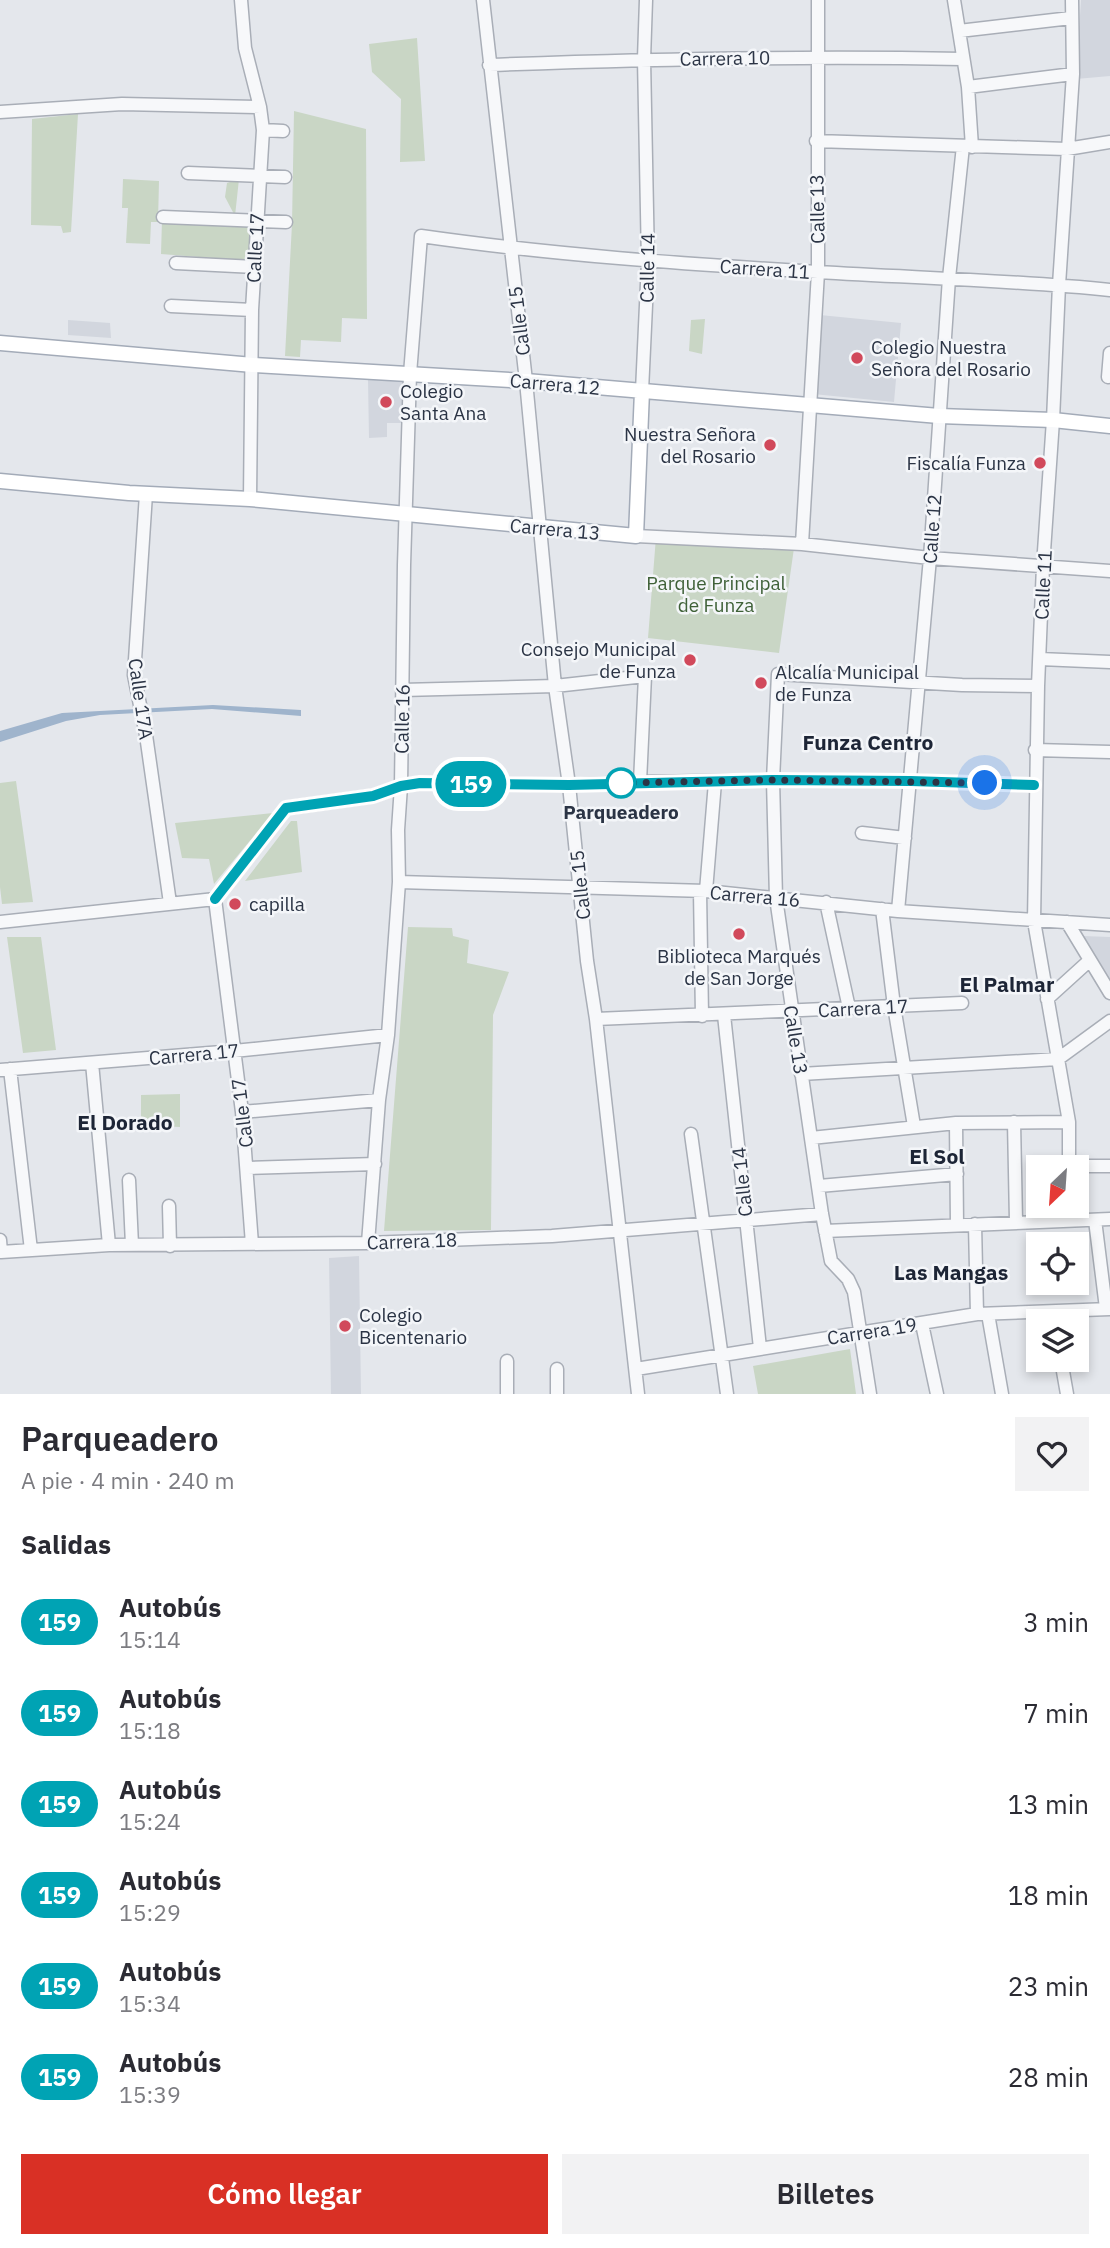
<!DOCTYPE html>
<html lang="es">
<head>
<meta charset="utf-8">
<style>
	body { margin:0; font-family:"IBM Plex Sans",sans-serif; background:#f2f2f3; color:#2b2b33; height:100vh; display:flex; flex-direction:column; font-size:26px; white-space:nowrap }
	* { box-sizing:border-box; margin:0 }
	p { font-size:23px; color:#7c7c81 }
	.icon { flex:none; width:38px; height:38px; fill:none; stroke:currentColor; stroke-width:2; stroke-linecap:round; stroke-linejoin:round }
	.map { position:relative; height:1394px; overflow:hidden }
	.drawer { display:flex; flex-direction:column; background:#fff; flex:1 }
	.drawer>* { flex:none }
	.badge { padding:0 14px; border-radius:23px; font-size:24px; line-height:46px }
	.needle { width:46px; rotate:205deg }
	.buttons { position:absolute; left:1026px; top:1155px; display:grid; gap:14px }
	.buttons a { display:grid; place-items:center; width:63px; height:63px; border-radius:0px; background:#fff; box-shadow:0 4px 10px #0003; font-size:35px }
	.you { position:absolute; width:35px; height:35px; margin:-18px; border:5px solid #fff; border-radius:50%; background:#1a73e8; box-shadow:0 0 0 10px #1a73e833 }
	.map>.badge { position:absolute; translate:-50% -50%; box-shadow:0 0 0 4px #fff }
	h2 { padding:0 21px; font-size:26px; line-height:63px }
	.round { display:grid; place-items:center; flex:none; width:74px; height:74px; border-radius:0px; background:#f2f2f3 }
	.summary { display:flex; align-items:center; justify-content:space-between; height:119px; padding:0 21px }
	h1 { font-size:33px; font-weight:600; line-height:52px }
	.button { display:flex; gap:14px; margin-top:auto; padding:14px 21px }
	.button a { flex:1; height:80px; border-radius:0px; background:#d93025; color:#fff; font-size:28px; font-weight:600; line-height:80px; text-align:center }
	.button a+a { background:#f2f2f3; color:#2b2b33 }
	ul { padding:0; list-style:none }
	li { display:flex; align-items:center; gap:21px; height:91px; padding:0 21px }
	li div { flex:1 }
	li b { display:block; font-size:26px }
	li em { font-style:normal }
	li .badge { min-width:77px; font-weight:700; text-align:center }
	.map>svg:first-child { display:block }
	.built { fill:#d2d6de }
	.green { fill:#c9d6c5 }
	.water { fill:#9fb4cc }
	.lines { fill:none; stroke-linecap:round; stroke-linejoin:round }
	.minor-casing { stroke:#a9aeb7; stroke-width:15 }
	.major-casing { stroke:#a3abb8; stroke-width:17 }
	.minor { stroke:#f7f8fa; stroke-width:12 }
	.major { stroke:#fff; stroke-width:14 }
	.line-casing { stroke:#fff; stroke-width:16 }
	.line { stroke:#00a3b4; stroke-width:10 }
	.walk { stroke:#2b3445; stroke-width:7; stroke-dasharray:0 12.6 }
	.poi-dot { fill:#d1495b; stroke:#f4f6f9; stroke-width:2.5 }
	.stop-dot { fill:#fff; stroke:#00a3b4; stroke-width:3.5 }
	.labels { text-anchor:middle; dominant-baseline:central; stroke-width:5; stroke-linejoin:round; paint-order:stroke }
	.street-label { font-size:19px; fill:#2b3445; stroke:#f4f6f9 }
	.poi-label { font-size:19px; fill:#2b3445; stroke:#f4f6f9; text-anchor:start }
	.park-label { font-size:19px; fill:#3f6138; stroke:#f4f6f9 }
	.stop-label { font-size:19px; font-weight:bold; fill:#2b3445; stroke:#f4f6f9 }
	.neighbourhood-label { font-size:21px; font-weight:bold; fill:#1d2536; stroke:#f4f6f9 }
</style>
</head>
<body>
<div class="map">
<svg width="1110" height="1394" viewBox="0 0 1110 1394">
	<rect width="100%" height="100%" fill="#e4e7ec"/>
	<path class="built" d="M1081 0H1110V76L1076 79Z
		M820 315 901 323 894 402 813 394Z
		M68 320 110 323 111 338 68 335Z
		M368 380H403L404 423H387V437L369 438Z
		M1083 936 1110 937V982Z
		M359 1256 361 1394H331L329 1258Z"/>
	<path class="green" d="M417 38 425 161 400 162 401 99 372 72 369 44Z
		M294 111 366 129 367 319 342 318 341 342 301 340 300 357 285 356 292 224Z
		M78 114 71 232 63 233 61 226 31 225 32 119Z
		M123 179 159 181 158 222H151L150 244 126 243 128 208H122Z
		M239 179 235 216 225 197 227 183Z
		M162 220 251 226 250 261 161 254Z
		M705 319 702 354 689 351 691 320Z
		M656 537 794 548 779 653 648 638Z
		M16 781 33 902 2 904 0 887V783Z
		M273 813 214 884 209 859 182 858 175 823Z
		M291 821H297L302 872 245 881Z
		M408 927 452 928 453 936 469 940 467 963 509 972 493 1015 491 1230 384 1231Z
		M7 937H41L56 1050 23 1053Z
		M180 1094V1127L141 1125V1095Z
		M850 1349 856 1394H758L753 1366Z"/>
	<path class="water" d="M213 705 301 710V716L212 709 100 715 66 721 0 742V731L62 713Z"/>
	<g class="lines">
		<defs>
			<path id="minor" d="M241 0 245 48 260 107 263 130 252 310 250 499
				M483 0 526 381 555 686 569 785 587 961 596 1019 638 1394
				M954 0 968 87 972 147
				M959 31 1071 18
				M489 65C647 59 804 56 962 59
				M968 87 1073 74
				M0 112 122 104 260 107
				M263 130 283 131
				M816 141 1067 149 1110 142
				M188 173 285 177
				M163 217 286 222
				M176 263 255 267
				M171 306 252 310
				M1108 377 1110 353
				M642 391 648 262 644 59 646 0
				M146 494 134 675 146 735 170 903
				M636 536 802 544 930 558 1110 571
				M802 544 818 272V0
				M1040 659 1110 662
				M402 690 555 686 645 676 640 782
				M1035 750 1110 752
				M862 833 905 838
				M399 882 706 891 898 911 1110 925
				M700 891 702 1016
				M706 891 715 782
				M215 899 286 808 373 796 401 786 420 783 569 785 640 782 773 780 911 781 1034 785
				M215 899 242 1112 252 1244
				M826 902 849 1008
				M882 909 894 1006 914 1126
				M898 911 930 558 949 278 963 146
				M0 922 215 899
				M1067 922 1110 993
				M1047 999 1090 960
				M724 1015 760 1348
				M596 1019 962 1003
				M92 1063 109 1245
				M10 1069 31 1250
				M0 1070 234 1051 388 1035
				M801 1074 1058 1059 1110 1021
				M242 1112 379 1100
				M1014 1122 1016 1221
				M956 1123 957 1225
				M691 1134 727 1394
				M811 1138 956 1123 1069 1122
				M1069 1166H1110
				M1069 1167V1122L1034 921 1038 686 1043 566 1053 420 1059 285 1073 74 1072 0
				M248 1168 375 1164
				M129 1180 132 1245
				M819 1186 957 1174
				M169 1206 170 1246
				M1069 1206V1220
				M1095 1220 1106 1308
				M975 1224 977 1314
				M825 1231 1110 1219
				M0 1240 1 1252 109 1245 368 1243 552 1236 822 1214
				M368 1243 379 1100 388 1035 399 882 398 830 401 786 404 565 410 374 421 236C553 255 685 264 818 272 915 278 1013 280 1110 290
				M988 1314 1002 1394
				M922 1324 937 1394
				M1061 1360 1067 1394
				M636 1369 977 1314 1110 1309
				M507 1394V1361
				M557 1394V1369
				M870 1394 854 1292 848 1279 831 1261 822 1214 776 898 773 780 778 674 962 685 1038 686"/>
			<path id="major" d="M0 343 253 365 526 381 939 416 1053 420 1110 426
				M0 481 129 493 250 499 636 536 642 391"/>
		</defs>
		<use href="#minor" class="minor-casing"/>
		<use href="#major" class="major-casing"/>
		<use href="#minor" class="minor"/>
		<use href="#major" class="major"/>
	</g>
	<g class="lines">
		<defs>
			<path id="line" d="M215 899 286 808 373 796 401 786 420 783 569 785 773 780 911 781 1034 785"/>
		</defs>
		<use href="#line" class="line-casing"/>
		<use href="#line" class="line"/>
		<path class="walk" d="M621 783 773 780 985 783"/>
	</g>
	<g class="poi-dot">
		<circle cx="857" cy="358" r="7"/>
		<circle cx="386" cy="402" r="7"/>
		<circle cx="770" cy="445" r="7"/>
		<circle cx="1040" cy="463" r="7"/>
		<circle cx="690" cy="660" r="7"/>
		<circle cx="761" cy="683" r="7"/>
		<circle cx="235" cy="904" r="7"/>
		<circle cx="739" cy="934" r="7"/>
		<circle cx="345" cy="1326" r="7"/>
	</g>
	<circle class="stop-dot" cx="621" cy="783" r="14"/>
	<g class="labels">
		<g class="street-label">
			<text transform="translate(725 58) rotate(-1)">Carrera 10</text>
			<text transform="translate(817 209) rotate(-91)">Calle 13</text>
			<text transform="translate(255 248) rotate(-87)">Calle 17</text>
			<text transform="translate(647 268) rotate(-89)">Calle 14</text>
			<text transform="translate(765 269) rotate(4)">Carrera 11</text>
			<text transform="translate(519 321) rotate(-97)">Calle 15</text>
			<text transform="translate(555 384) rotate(5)">Carrera 12</text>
			<text transform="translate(555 529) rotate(5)">Carrera 13</text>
			<text transform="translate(932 529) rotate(-86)">Calle 12</text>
			<text transform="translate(1043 585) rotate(-87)">Calle 11</text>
			<text transform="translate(141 699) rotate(82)">Calle 17A</text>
			<text transform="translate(402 719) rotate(-89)">Calle 16</text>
			<text transform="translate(580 885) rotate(-96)">Calle 15</text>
			<text transform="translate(755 896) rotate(5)">Carrera 16</text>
			<text transform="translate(863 1008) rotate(-3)">Carrera 17</text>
			<text transform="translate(796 1040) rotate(81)">Calle 13</text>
			<text transform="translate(194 1054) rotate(-5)">Carrera 17</text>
			<text transform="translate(242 1113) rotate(-97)">Calle 17</text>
			<text transform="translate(742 1182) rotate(-96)">Calle 14</text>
			<text transform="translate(412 1241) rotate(-2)">Carrera 18</text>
			<text transform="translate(872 1331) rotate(-9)">Carrera 19</text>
		</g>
		<g class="poi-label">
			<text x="871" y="347">Colegio Nuestra<tspan x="871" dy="22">Señora del Rosario</tspan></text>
			<text x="400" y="391">Colegio<tspan x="400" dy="22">Santa Ana</tspan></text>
			<text x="756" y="434" text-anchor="end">Nuestra Señora<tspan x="756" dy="22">del Rosario</tspan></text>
			<text x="1026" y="463" text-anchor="end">Fiscalía Funza</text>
			<text x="676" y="649" text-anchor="end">Consejo Municipal<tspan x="676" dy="22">de Funza</tspan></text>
			<text x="775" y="672">Alcalía Municipal<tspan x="775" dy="22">de Funza</tspan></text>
			<text x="249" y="904">capilla</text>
			<text x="739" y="956" text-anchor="middle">Biblioteca Marqués<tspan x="739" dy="22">de San Jorge</tspan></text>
			<text x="359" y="1315">Colegio<tspan x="359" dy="22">Bicentenario</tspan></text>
		</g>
		<g class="park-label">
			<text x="716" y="583">Parque Principal<tspan x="716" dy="22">de Funza</tspan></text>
		</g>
		<g class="stop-label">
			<text x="621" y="812">Parqueadero</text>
		</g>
		<g class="neighbourhood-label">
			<text x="868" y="742">Funza Centro</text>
			<text x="1007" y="984">El Palmar</text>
			<text x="125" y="1122">El Dorado</text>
			<text x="937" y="1156">El Sol</text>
			<text x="951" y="1272">Las Mangas</text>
		</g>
	</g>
</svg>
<div class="buttons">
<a><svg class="needle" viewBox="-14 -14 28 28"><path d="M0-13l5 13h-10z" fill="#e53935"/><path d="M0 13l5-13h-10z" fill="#7c7c81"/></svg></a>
<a><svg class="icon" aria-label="locate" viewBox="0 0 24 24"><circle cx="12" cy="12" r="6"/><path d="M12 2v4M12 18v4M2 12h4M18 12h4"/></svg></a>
<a><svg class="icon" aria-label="layers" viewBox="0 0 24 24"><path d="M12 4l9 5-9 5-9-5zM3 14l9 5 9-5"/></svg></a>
</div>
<div class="you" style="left:985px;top:783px"></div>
<b class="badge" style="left:471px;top:784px;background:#00a3b4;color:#fff">159</b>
</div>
<section class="drawer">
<div class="summary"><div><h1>Parqueadero</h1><p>A pie · 4 min · 240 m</p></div><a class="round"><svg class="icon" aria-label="heart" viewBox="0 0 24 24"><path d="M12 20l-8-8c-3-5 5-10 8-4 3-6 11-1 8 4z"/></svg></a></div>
<h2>Salidas</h2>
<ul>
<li><span class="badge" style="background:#00a3b4;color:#fff">159</span><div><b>Autobús</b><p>15:14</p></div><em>3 min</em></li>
<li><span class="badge" style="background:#00a3b4;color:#fff">159</span><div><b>Autobús</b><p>15:18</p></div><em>7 min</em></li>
<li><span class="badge" style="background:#00a3b4;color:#fff">159</span><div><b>Autobús</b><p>15:24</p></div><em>13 min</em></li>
<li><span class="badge" style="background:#00a3b4;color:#fff">159</span><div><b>Autobús</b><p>15:29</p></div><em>18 min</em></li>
<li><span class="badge" style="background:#00a3b4;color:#fff">159</span><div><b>Autobús</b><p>15:34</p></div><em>23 min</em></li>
<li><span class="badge" style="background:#00a3b4;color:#fff">159</span><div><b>Autobús</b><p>15:39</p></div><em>28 min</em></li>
</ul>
<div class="button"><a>Cómo llegar</a><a>Billetes</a></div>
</section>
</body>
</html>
